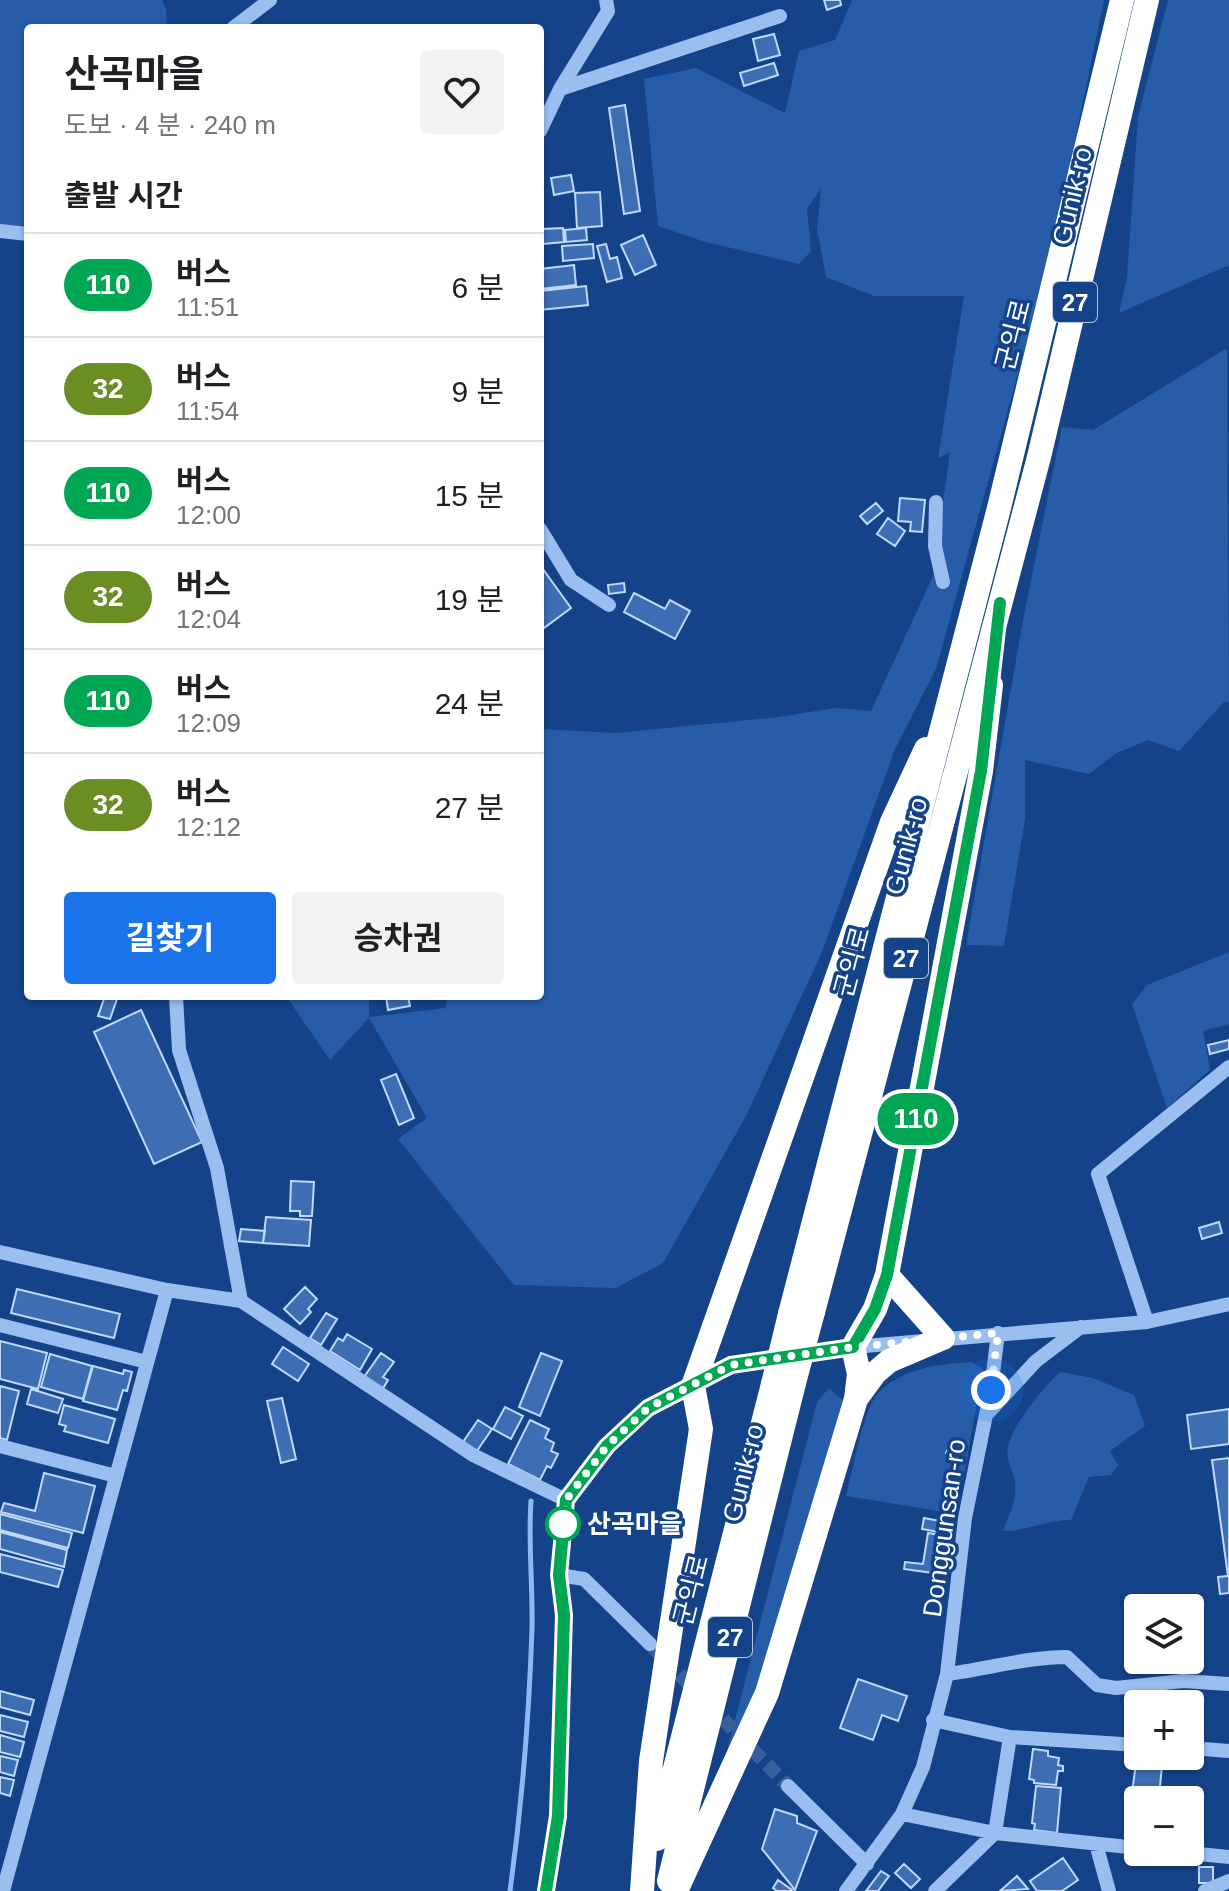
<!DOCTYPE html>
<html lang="ko">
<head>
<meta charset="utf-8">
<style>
	body { margin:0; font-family:Helvetica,"Noto Sans KR",sans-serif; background:#f2f2f2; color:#202124; height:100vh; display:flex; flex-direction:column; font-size:30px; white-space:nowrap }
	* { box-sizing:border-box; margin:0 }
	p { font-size:26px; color:#757577 }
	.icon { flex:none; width:44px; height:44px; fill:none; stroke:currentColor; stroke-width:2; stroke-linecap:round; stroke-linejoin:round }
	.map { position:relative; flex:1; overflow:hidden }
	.details { position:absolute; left:24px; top:24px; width:520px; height:976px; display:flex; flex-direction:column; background:#fff; border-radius:8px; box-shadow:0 2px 6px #0004 }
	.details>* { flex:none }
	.badge { padding:0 16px; border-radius:26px; font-size:28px; line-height:52px }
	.tools { position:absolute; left:1124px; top:1594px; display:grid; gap:16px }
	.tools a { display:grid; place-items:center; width:80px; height:80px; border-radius:8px; background:#fff; box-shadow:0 2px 6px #0004; font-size:40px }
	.you { position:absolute; width:40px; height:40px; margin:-20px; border:6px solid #fff; border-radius:50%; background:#1a73e8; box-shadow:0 0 0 12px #1a73e833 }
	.map>.badge { position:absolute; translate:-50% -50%; box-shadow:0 0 0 4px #fff }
	h2 { padding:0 40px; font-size:30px; line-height:72px }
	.round { display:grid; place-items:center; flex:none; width:84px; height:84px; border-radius:8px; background:#f2f2f2 }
	.summary { display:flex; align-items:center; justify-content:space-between; height:136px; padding:0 40px }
	h1 { font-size:38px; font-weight:700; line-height:60px }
	.cta { display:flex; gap:16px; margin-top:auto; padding:16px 40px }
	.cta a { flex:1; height:92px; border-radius:8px; background:#1a73e8; color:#fff; font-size:32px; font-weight:700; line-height:92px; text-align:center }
	.cta a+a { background:#f2f2f2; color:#202124 }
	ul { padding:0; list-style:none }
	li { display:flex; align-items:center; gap:24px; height:104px; padding:0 40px; border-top:2px solid #e0e0e0 }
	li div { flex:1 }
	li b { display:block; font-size:30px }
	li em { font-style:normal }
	li .badge { min-width:88px; font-weight:700; text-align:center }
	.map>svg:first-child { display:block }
	.green { fill:#265ca8 }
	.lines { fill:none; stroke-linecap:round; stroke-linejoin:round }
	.stream { stroke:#8cb8f3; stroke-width:5 }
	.building { fill:#3d6db2; stroke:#c0d9fb; stroke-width:2 }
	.minor-tunnel { stroke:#375f9b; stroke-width:14; stroke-dasharray:14 7; stroke-linecap:butt }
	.minor { stroke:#9abeef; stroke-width:14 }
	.highway { stroke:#fff; stroke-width:24 }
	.highway-bridge { stroke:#fff; stroke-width:24 }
	.line-casing { stroke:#fff; stroke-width:18 }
	.line { stroke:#00a651; stroke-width:12 }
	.walk { stroke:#fff; stroke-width:8; stroke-dasharray:0 14.4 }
	.stop-dot { fill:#fff; stroke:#00a651; stroke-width:4 }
	.labels { text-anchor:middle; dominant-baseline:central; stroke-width:7; stroke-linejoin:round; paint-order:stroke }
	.shield { fill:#144389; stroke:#b8c7dc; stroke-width:2 }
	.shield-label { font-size:24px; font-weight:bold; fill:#fff }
	.street-label { font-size:26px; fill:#fff; stroke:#144389 }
	.stop-label { font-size:26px; font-weight:bold; fill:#fff; stroke:#144389; text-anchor:start }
</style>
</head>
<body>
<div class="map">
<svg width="1229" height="1891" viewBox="0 0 1229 1891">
	<rect width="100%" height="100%" fill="#144389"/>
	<path class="green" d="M0 0H162L166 9 167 28H28V226L0 225Z
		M852 0H1104L1052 251 936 669 895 749 822 952 746 1116 663 1263 616 1288 514 1285 398 1139 427 1118 369 1018 330 1060 286 996H369V1017L445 1008 448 996H540V729L616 733 779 717 835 708 871 711 933 576 950 452 938 458 964 296H874L826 277 817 229 821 188 807 209 811 251 799 264 702 241 658 226 644 79 696 68 785 113 799 51 835 40Z
		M1168 0H1229V265L1119 313 1127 277 1138 117Z
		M1227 348 1229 702H1224L1179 751 1148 740 1115 754 1089 774 1025 760V819L1004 946 966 945 1023 620 1062 427 1093 430Z
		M1229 952V1024L1203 1031 1210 1070 1167 1108 1132 1004 1147 985Z
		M972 1362 983 1369 957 1514 846 1496C852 1474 864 1408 878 1393 903 1368 938 1364 972 1362Z
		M1060 1372 1093 1378 1134 1395 1145 1426 1110 1451 1118 1465 1111 1475 1089 1477 1071 1520C1048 1520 1026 1531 1003 1531 1009 1515 1017 1500 1015 1483 1014 1470 1005 1462 1008 1447 1011 1427 1045 1385 1060 1372Z
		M829 1388 848 1405 808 1554 709 1821 817 1402Z"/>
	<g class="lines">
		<path class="stream" d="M510 1891C522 1804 529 1717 532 1629 533 1586 528 1544 531 1501"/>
	</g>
	<path class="building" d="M824 0H840L841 5 827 10Z
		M774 34 780 55 758 61 753 39Z
		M774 63 778 75 744 86 740 73Z
		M625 105 640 211 624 214 609 108Z
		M571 175 574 191 554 195 551 178Z
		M600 192 602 226 577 228 575 193Z
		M563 228 564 242 543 244 542 229Z
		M586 228 587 240 566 242 565 230Z
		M643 235 656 265 635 275 621 245Z
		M593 244 594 258 563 261 562 246Z
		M606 244 610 259 617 257 622 278 607 282 597 246Z
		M574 265 576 285 540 289V269Z
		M586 286 588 305 540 310V291Z
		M900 498 925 500 922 532 910 531 911 522 898 521Z
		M876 503 883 511 867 524 860 516Z
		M888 518 905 531 895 546 877 534Z
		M540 565 571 608 540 631Z
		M624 583 625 592 609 594 608 585Z
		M634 593 665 609 670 600 690 611 675 639 624 612Z
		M105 996H118L110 1019 98 1016Z
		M386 996H408L410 1006 388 1010Z
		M141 1010 202 1142 154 1164 94 1032Z
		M1229 1040V1049L1210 1054 1208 1045Z
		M396 1074 414 1118 399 1125 381 1080Z
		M291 1181 314 1182 312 1216H300V1211H290Z
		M266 1217 311 1220 309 1246 263 1243Z
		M1219 1222 1222 1233 1202 1239 1199 1228Z
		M241 1229 265 1231 263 1243 239 1241Z
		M305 1287 317 1299 308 1309 311 1312 300 1324 284 1309Z
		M17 1289 120 1314 114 1338 11 1313Z
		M326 1313 337 1319 321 1345 310 1338Z
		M347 1334 372 1349 360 1370 330 1351 338 1338 343 1341Z
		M0 1341 47 1353 38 1389 0 1379Z
		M283 1347 309 1364 298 1381 272 1364Z
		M381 1353 394 1362 383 1377 388 1380 382 1390 364 1377Z
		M541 1353 562 1361 540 1416 519 1407Z
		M50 1354 92 1366 83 1399 41 1387Z
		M93 1366 123 1374 124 1370 132 1372 127 1391 123 1390 117 1410 83 1401Z
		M0 1386 19 1391 7 1440 0 1438Z
		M31 1389 63 1399 58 1413 27 1404Z
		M282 1398 296 1459 281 1463 267 1401Z
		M64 1405 115 1419 108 1443 64 1431 66 1426 59 1424Z
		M505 1407 523 1416 511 1439 493 1429Z
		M1229 1409V1444L1191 1449 1187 1415Z
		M478 1420 492 1429 477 1451 463 1442Z
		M530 1420 549 1429 545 1438 554 1443 551 1451 558 1454 551 1468 547 1466 540 1480 508 1464Z
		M953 1439 961 1443 955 1457 946 1453Z
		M1229 1458V1593L1220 1594 1218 1577 1228 1576 1212 1460Z
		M44 1473 95 1486 83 1533 1 1512 4 1503 35 1511Z
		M0 1514 72 1533 68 1548 0 1530Z
		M924 1518 940 1521 938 1532 922 1529Z
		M0 1532 67 1550 64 1567 0 1549Z
		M928 1533 940 1535 943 1539 937 1547 933 1573 904 1569 905 1562 923 1564Z
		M0 1554 63 1570 58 1587 0 1572Z
		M858 1679 907 1696 898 1721 882 1715 873 1740 840 1728Z
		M0 1691 34 1700 30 1715 0 1707Z
		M1200 1700 1201 1709 1190 1711V1704H1180Z
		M0 1715 28 1722 24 1737 0 1731Z
		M0 1735 24 1742 20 1757 0 1752Z
		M1033 1749 1048 1751V1756L1059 1758 1058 1765 1063 1766V1771H1058L1056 1785 1034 1783V1780L1029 1779Z
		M0 1756 18 1760 14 1776 0 1772Z
		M1136 1763 1162 1766 1159 1796 1132 1793Z
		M0 1777 14 1780 10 1796 0 1793Z
		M1036 1786 1061 1788 1057 1833 1034 1830 1035 1824 1032 1823Z
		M775 1809 797 1816V1823L817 1831 795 1890 762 1849Z
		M1063 1858 1078 1880 1062 1891H1037L1030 1881Z
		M904 1864 920 1879 911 1888 895 1873Z
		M1199 1867H1213V1883H1199Z
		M881 1871 889 1876 878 1891H866Z
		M1017 1876 1028 1889 1000 1891Z
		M778 1880 792 1890 791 1891H777L773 1888Z"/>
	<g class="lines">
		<path class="minor-tunnel" d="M650 1644 788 1786"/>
		<path class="minor" d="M233 28 270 0
			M560 89 780 16
			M540 131 560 89 608 11 606 0
			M0 231 28 234
			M936 502 935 546 943 582
			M540 529 571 580 609 605
			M176 996 179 1050 217 1168 241 1301 473 1455 566 1500
			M0 1252 167 1290 241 1301
			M1147 1322 1098 1174 1229 1067
			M0 1325 147 1362
			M988 1413 1036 1361 1081 1327
			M0 1446 116 1476
			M559 1575 584 1579 650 1644
			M947 1674C987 1669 1027 1657 1067 1657L1097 1685 1116 1688 1183 1681 1229 1684
			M933 1720 1010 1737 1138 1745
			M1190 1748 1229 1751
			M788 1786 867 1864
			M902 1814 995 1833 1138 1848
			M1096 1844 1109 1891
			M1179 1852 1229 1857
			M3 1891 167 1290
			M546 1891 558 1816 564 1615 559 1575 566 1500 607 1446 648 1408 731 1365 853 1347 1147 1322 1229 1304
			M846 1891 902 1814 923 1767 947 1674 965 1518 991 1390 998 1333
			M935 1891 995 1833 1010 1737
			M1205 1891 1229 1881"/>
		<path class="highway" d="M813 1312 1039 457 1147 0
			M790 1314 999 508 1122 0
			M856 1399 875 1373 889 1361 943 1338 887 1275
			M657 1839 773 1384
			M669 1881 794 1383
			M642 1891 651 1761 701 1429 693 1386 892 822 926 749
			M676 1891 767 1693 856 1399 859 1374 853 1347 875 1309 887 1275 981 771 991 685"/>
		<path class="highway-bridge" d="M794 1383 813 1312
			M773 1384 790 1314"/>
	</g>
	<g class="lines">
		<defs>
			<path id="line" d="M546 1891 558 1816 564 1615 559 1575 566 1500 607 1446 648 1408 731 1365 853 1347 875 1309 887 1275 981 771 1000 603"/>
		</defs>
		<use href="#line" class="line-casing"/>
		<use href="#line" class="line"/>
		<path class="walk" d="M563 1524 566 1500 607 1446 648 1408 731 1365 853 1347 998 1333 991 1390"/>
	</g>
	<circle class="stop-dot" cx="563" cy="1524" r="16"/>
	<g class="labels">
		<g class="shield">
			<rect x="1053" y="282" width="44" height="40" rx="6"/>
			<rect x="884" y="938" width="44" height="40" rx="6"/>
			<rect x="708" y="1617" width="44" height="40" rx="6"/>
		</g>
		<g class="shield-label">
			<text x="1075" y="302">27</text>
			<text x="906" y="958">27</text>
			<text x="730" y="1637">27</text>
		</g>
		<g class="street-label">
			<text transform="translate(1072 196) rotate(-77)">Gunik-ro</text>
			<text transform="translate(1013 335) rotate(-76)">군익로</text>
			<text transform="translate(906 846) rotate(-75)">Gunik-ro</text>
			<text transform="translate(852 962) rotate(-75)">군익로</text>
			<text transform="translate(743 1473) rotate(-76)">Gunik-ro</text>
			<text transform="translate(944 1528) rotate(-82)">Donggunsan-ro</text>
			<text transform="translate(691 1590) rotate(-76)">군익로</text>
		</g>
		<g class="stop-label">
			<text x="587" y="1524">산곡마을</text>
		</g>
	</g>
</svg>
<div class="tools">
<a><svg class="icon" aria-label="layers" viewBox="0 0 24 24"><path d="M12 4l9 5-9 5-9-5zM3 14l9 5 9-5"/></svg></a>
<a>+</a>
<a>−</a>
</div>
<div class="you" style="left:991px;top:1390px"></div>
<b class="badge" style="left:916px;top:1119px;background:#00a651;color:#fff">110</b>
<section class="details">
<div class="summary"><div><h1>산곡마을</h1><p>도보 · 4 분 · 240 m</p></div><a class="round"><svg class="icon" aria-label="heart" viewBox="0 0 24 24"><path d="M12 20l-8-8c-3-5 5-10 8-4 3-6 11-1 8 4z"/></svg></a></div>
<h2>출발 시간</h2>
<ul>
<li><span class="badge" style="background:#00a651;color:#fff">110</span><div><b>버스</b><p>11:51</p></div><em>6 분</em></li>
<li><span class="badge" style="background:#6b8e23;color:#fff">32</span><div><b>버스</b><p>11:54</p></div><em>9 분</em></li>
<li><span class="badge" style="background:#00a651;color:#fff">110</span><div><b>버스</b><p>12:00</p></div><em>15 분</em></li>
<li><span class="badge" style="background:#6b8e23;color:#fff">32</span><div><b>버스</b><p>12:04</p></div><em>19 분</em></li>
<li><span class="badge" style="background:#00a651;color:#fff">110</span><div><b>버스</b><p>12:09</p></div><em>24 분</em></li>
<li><span class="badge" style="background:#6b8e23;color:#fff">32</span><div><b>버스</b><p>12:12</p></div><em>27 분</em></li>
</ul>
<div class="cta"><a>길찾기</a><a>승차권</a></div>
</section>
</div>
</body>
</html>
